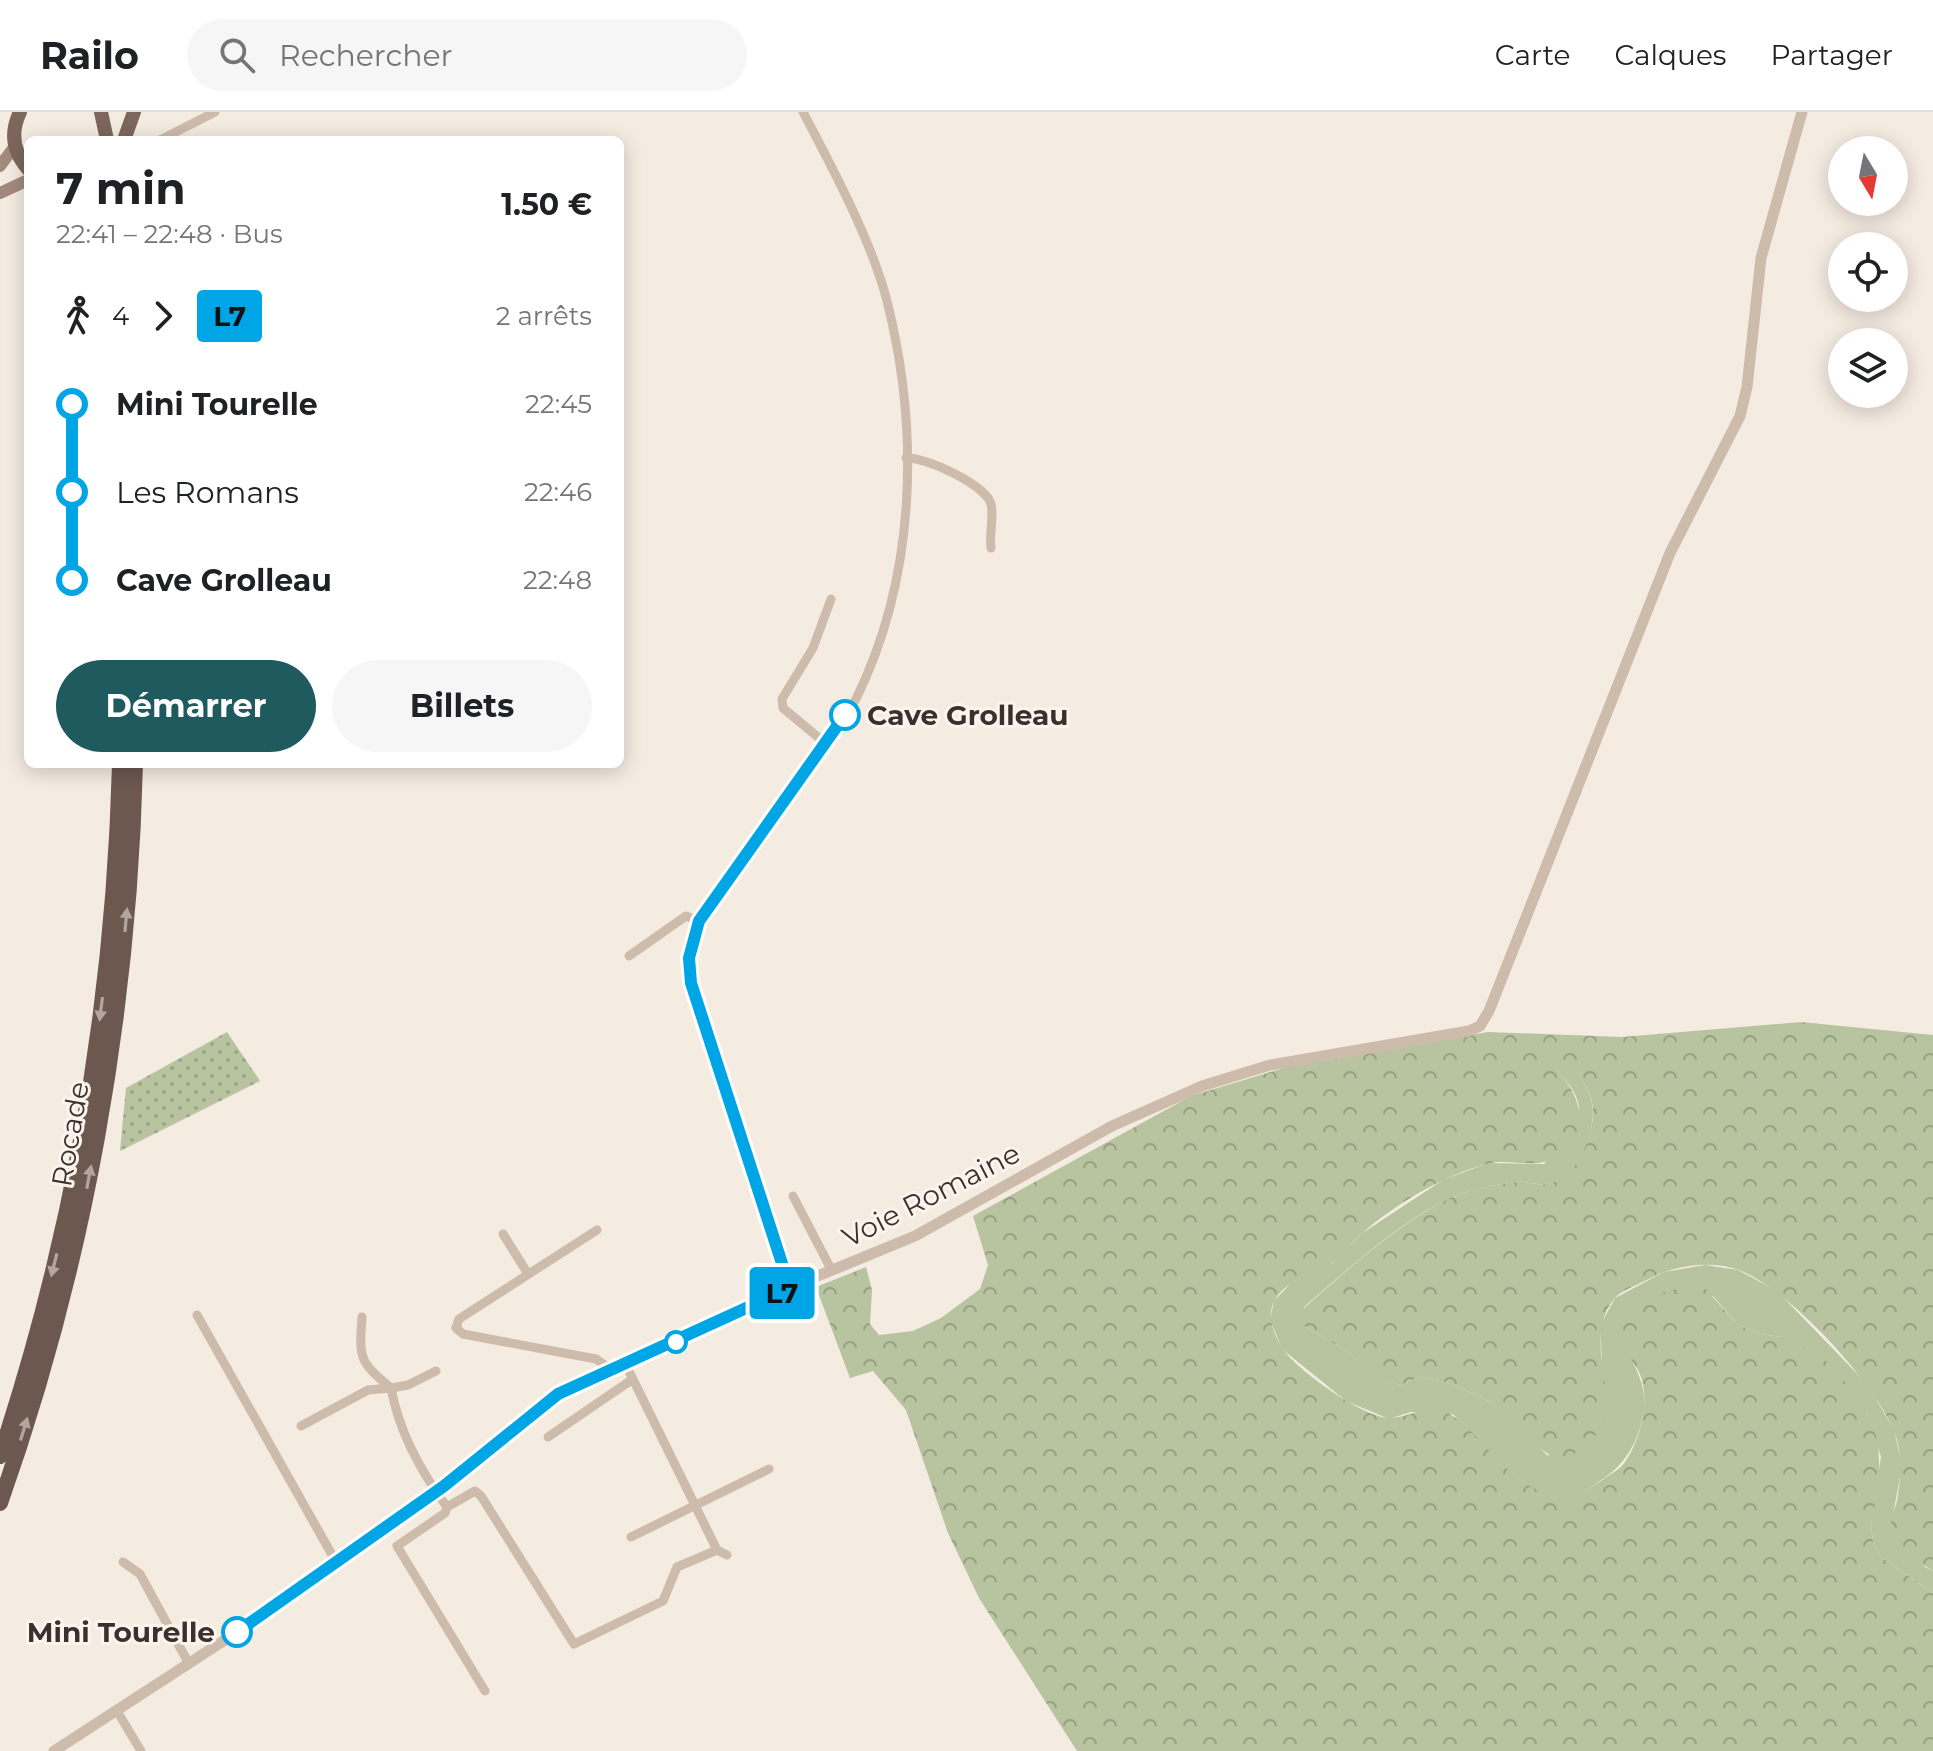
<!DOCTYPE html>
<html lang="fr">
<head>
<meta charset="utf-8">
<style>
	body { margin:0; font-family:Montserrat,sans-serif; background:#f6f6f6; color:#202124; height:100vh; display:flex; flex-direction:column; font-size:30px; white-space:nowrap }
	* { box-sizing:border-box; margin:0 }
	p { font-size:26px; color:#757577 }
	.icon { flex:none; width:44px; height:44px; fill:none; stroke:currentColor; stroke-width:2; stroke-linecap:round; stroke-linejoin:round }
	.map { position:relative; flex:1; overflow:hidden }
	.details { position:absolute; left:24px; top:24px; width:600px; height:632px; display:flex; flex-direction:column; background:#fff; border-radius:12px; box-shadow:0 4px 20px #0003 }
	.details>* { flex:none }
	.badge { padding:0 16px; border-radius:6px; font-size:28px; line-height:52px }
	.needle { width:52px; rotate:170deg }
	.fabs { position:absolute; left:1828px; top:24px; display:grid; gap:16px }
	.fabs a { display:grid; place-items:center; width:80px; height:80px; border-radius:50%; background:#fff; box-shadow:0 4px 20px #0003; font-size:40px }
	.map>.badge { position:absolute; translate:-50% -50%; box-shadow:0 0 0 4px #fff }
	.legs { display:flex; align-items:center; gap:12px; height:88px; padding:0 32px; font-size:26px }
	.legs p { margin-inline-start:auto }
	.headline { display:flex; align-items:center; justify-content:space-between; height:136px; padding:0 32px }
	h1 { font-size:44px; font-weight:700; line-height:60px }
	.action { display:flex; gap:16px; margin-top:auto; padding:16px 32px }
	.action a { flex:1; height:92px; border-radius:48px; background:#1f5a5e; color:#fff; font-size:32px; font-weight:700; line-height:92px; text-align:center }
	.action a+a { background:#f6f6f6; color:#202124 }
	ul { padding:0 32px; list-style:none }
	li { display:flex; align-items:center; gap:28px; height:88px; font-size:30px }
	li i { display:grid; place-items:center; width:12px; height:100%; margin:0 10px; background:currentColor }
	li i::after { content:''; width:20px; height:20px; margin:-10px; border:6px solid; border-radius:50%; background:#fff }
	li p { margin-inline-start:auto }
	li:first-child i { background:linear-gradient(#0000 50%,currentColor 0) }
	li:last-child i { background:linear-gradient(currentColor 50%,#0000 0) }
	header { display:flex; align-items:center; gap:48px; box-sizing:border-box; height:112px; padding:0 40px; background:#fff; border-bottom:2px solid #e0e0e0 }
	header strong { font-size:38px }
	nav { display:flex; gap:44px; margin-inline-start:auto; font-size:28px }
	.search { width:560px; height:72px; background:#f6f6f6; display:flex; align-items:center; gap:20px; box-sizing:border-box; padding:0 28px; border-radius:44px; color:#757577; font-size:30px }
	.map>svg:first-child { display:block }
	.grass { fill:#b8c4a0 }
	.forest { fill:url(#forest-crowns) }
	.garden { fill:url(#garden-dots) }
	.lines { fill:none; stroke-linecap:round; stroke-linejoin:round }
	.minor { stroke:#cdbbac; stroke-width:9 }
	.tertiary { stroke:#cdbbac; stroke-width:11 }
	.secondary { stroke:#a18a7d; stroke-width:12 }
	.primary { stroke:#7d675c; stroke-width:14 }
	.trunk { stroke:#6c584f; stroke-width:16 }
	.oneway { fill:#b4a69e }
	.line-1-casing { stroke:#fff; stroke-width:18 }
	.line-1 { stroke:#00a5e5; stroke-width:12 }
	.stop-1-dot { fill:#fff; stroke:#00a5e5; stroke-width:4 }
	.labels { text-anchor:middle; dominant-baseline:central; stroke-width:6; stroke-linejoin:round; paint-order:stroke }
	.stop-label { font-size:28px; font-weight:bold; fill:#3b302b; stroke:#fbf5ee; text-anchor:start }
	.street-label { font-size:28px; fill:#3b302b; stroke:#fbf5ee }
</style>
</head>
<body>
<header>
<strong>Railo</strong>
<div class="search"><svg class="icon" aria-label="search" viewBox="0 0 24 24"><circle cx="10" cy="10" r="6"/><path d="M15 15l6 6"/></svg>Rechercher</div>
<nav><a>Carte</a><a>Calques</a><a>Partager</a></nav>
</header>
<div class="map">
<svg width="1933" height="1639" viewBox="0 0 1933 1639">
	<defs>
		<pattern id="forest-crowns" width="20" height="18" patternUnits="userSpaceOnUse" patternTransform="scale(2)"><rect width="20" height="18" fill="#b8c4a0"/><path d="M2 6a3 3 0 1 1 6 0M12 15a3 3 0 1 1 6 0" fill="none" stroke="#97a083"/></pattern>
		<pattern id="garden-dots" width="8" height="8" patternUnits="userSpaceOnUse" patternTransform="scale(2)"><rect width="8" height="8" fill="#b8c4a0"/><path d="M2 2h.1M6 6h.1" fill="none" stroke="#97a083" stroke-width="1.8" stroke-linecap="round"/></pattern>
	</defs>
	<rect width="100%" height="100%" fill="#f4ebe1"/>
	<path class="grass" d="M1564 947C1582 962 1597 987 1592 1011 1588 1036 1575 1067 1548 1072 1538 1074 1527 1069 1517 1070 1492 1073 1463 1079 1440 1091 1390 1118 1347 1158 1304 1195V1214L1345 1238 1381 1267 1401 1273 1419 1265 1450 1271 1493 1291 1548 1344 1602 1248 1600 1214 1615 1186 1664 1160 1705 1153 1738 1158 1777 1179 1867 1272 1894 1318 1902 1354 1891 1413 1925 1455 1933 1459V1481L1880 1444 1873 1429 1871 1412 1881 1345 1867 1301 1782 1225 1760 1222 1738 1213 1713 1184 1636 1194C1605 1237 1649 1252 1644 1297 1641 1323 1628 1349 1607 1364 1594 1373 1580 1386 1564 1386 1524 1385 1477 1329 1453 1302L1411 1300 1389 1307 1346 1289 1282 1237 1270 1208 1274 1189 1291 1171 1333 1151 1361 1122 1443 1068 1488 1051 1544 1052C1575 1016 1598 1000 1557 959Z"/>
	<path class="forest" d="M1801 910 1933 923V1459L1897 1436C1895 1429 1891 1419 1891 1412 1891 1405 1895 1396 1897 1389 1901 1365 1903 1340 1893 1317 1872 1268 1789 1177 1739 1158 1712 1148 1675 1153 1651 1166 1640 1172 1621 1178 1614 1187 1572 1239 1650 1312 1559 1349L1533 1332 1493 1291 1450 1271 1419 1265 1401 1273 1380 1267 1345 1238 1304 1214V1196C1347 1158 1390 1119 1440 1091 1462 1079 1492 1073 1517 1070 1527 1069 1538 1074 1547 1072 1575 1067 1587 1036 1592 1012 1598 987 1582 963 1564 948L1557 959C1580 982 1592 1017 1561 1042 1539 1060 1511 1045 1486 1052 1442 1064 1394 1093 1360 1123 1351 1131 1344 1142 1335 1149 1316 1165 1288 1165 1275 1188 1266 1203 1273 1220 1281 1234 1292 1255 1365 1307 1390 1306 1404 1306 1422 1297 1436 1294 1480 1314 1502 1370 1551 1383 1571 1389 1585 1380 1601 1369 1608 1363 1620 1358 1625 1350 1640 1328 1649 1294 1642 1268 1639 1255 1626 1244 1623 1230 1613 1188 1673 1176 1702 1173L1738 1213 1760 1222 1782 1225 1821 1244 1841 1264 1867 1301 1878 1329 1880 1369 1871 1412 1873 1429 1880 1444 1933 1481V1639H1077L979 1486 948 1421 906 1298 873 1259 850 1266 816 1175 866 1155 872 1178 870 1212 879 1223 913 1219 941 1206 980 1177 988 1153 973 1104 1191 984 1287 955 1488 920 1622 925Z"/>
	<path class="garden" d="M227 920 260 969 120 1039 126 976Z"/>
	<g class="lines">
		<path class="minor" d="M160 28 215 0
			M906 346C926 345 986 373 991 392 994 405 989 422 991 436
			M825 631 783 596 782 587 813 536 831 487
			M629 844 686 804 699 809
			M793 1084 832 1159
			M597 1118 459 1207 456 1216 463 1222 596 1247 613 1259
			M503 1122 528 1162
			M790 1176 698 900C690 868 686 840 699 809L856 587C916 465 920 320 887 189 872 130 832 55 803 0
			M197 1203 336 1450
			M362 1205C359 1246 359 1250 391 1276L408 1273 436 1259
			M626 1253 717 1438
			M301 1314 368 1278 391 1276C399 1320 421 1360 447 1395L445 1401 397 1434 485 1579
			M548 1325 633 1267
			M447 1395 475 1379 481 1384 574 1532 663 1489 677 1455 717 1438 727 1443
			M631 1425 769 1357
			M123 1450 140 1462 189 1552
			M117 1599 141 1639"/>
		<path class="tertiary" d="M54 1639 251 1511 444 1374 558 1282 796 1173 915 1124 1112 1014 1202 974 1270 953 1469 919 1480 914 1489 899 1670 441 1740 304 1747 275 1761 146 1802 0"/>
		<path class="secondary" d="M0 54 15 34
			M0 81 28 68"/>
		<path class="primary" d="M20 0C10 21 13 40 28 57
			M101 0 107 28
			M124 28 134 0"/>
		<path class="trunk" d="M0 1344C74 1121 114 887 120 652
			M0 1391C84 1154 129 903 135 652"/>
	</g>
	<defs><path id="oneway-solid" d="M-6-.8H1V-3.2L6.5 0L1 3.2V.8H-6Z" transform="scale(2)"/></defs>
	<g class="oneway">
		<use href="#oneway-solid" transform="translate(126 808) rotate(-85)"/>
		<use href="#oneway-solid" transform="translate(101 897) rotate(97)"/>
		<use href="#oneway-solid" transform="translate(89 1065) rotate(-79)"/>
		<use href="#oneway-solid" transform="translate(54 1153) rotate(104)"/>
		<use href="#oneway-solid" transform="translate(24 1317) rotate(-73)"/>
	</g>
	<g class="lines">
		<defs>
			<path id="line-1" d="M237 1520 444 1374 558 1282 790 1176 691 871 689 846 699 809 845 603"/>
		</defs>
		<use href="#line-1" class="line-1-casing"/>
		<use href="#line-1" class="line-1"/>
	</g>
	<g class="stop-1-dot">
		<circle cx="845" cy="603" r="14"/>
		<circle cx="676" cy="1230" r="10"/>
		<circle cx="237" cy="1520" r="14"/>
	</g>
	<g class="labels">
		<g class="stop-label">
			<text x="867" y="603">Cave Grolleau</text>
			<text x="215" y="1520" text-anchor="end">Mini Tourelle</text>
		</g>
		<g class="street-label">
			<text transform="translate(70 1022) rotate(-80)">Rocade</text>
			<text transform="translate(931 1083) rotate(-27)">Voie Romaine</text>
		</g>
	</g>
</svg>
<div class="fabs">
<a><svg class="needle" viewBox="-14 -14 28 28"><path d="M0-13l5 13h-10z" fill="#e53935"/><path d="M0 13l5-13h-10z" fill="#757577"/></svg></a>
<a><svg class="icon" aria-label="locate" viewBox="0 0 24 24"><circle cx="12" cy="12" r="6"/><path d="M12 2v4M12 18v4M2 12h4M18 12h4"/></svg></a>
<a><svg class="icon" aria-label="layers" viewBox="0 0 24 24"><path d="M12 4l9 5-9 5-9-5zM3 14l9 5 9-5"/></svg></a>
</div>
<b class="badge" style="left:782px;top:1181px;background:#00a5e5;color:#111">L7</b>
<section class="details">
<div class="headline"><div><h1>7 min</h1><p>22:41 – 22:48 · Bus</p></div><b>1.50 €</b></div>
<div class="legs"><svg class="icon" aria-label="walk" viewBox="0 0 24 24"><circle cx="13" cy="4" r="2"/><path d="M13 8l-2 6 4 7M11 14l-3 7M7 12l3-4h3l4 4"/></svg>4<svg class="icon" aria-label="forward" viewBox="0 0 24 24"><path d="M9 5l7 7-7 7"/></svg><b class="badge" style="background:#00a5e5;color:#111">L7</b><p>2 arrêts</p></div>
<ul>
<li><i style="color:#00a5e5"></i><b>Mini Tourelle</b><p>22:45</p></li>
<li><i style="color:#00a5e5"></i><span>Les Romans</span><p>22:46</p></li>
<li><i style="color:#00a5e5"></i><b>Cave Grolleau</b><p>22:48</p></li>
</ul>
<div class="action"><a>Démarrer</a><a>Billets</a></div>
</section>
</div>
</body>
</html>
